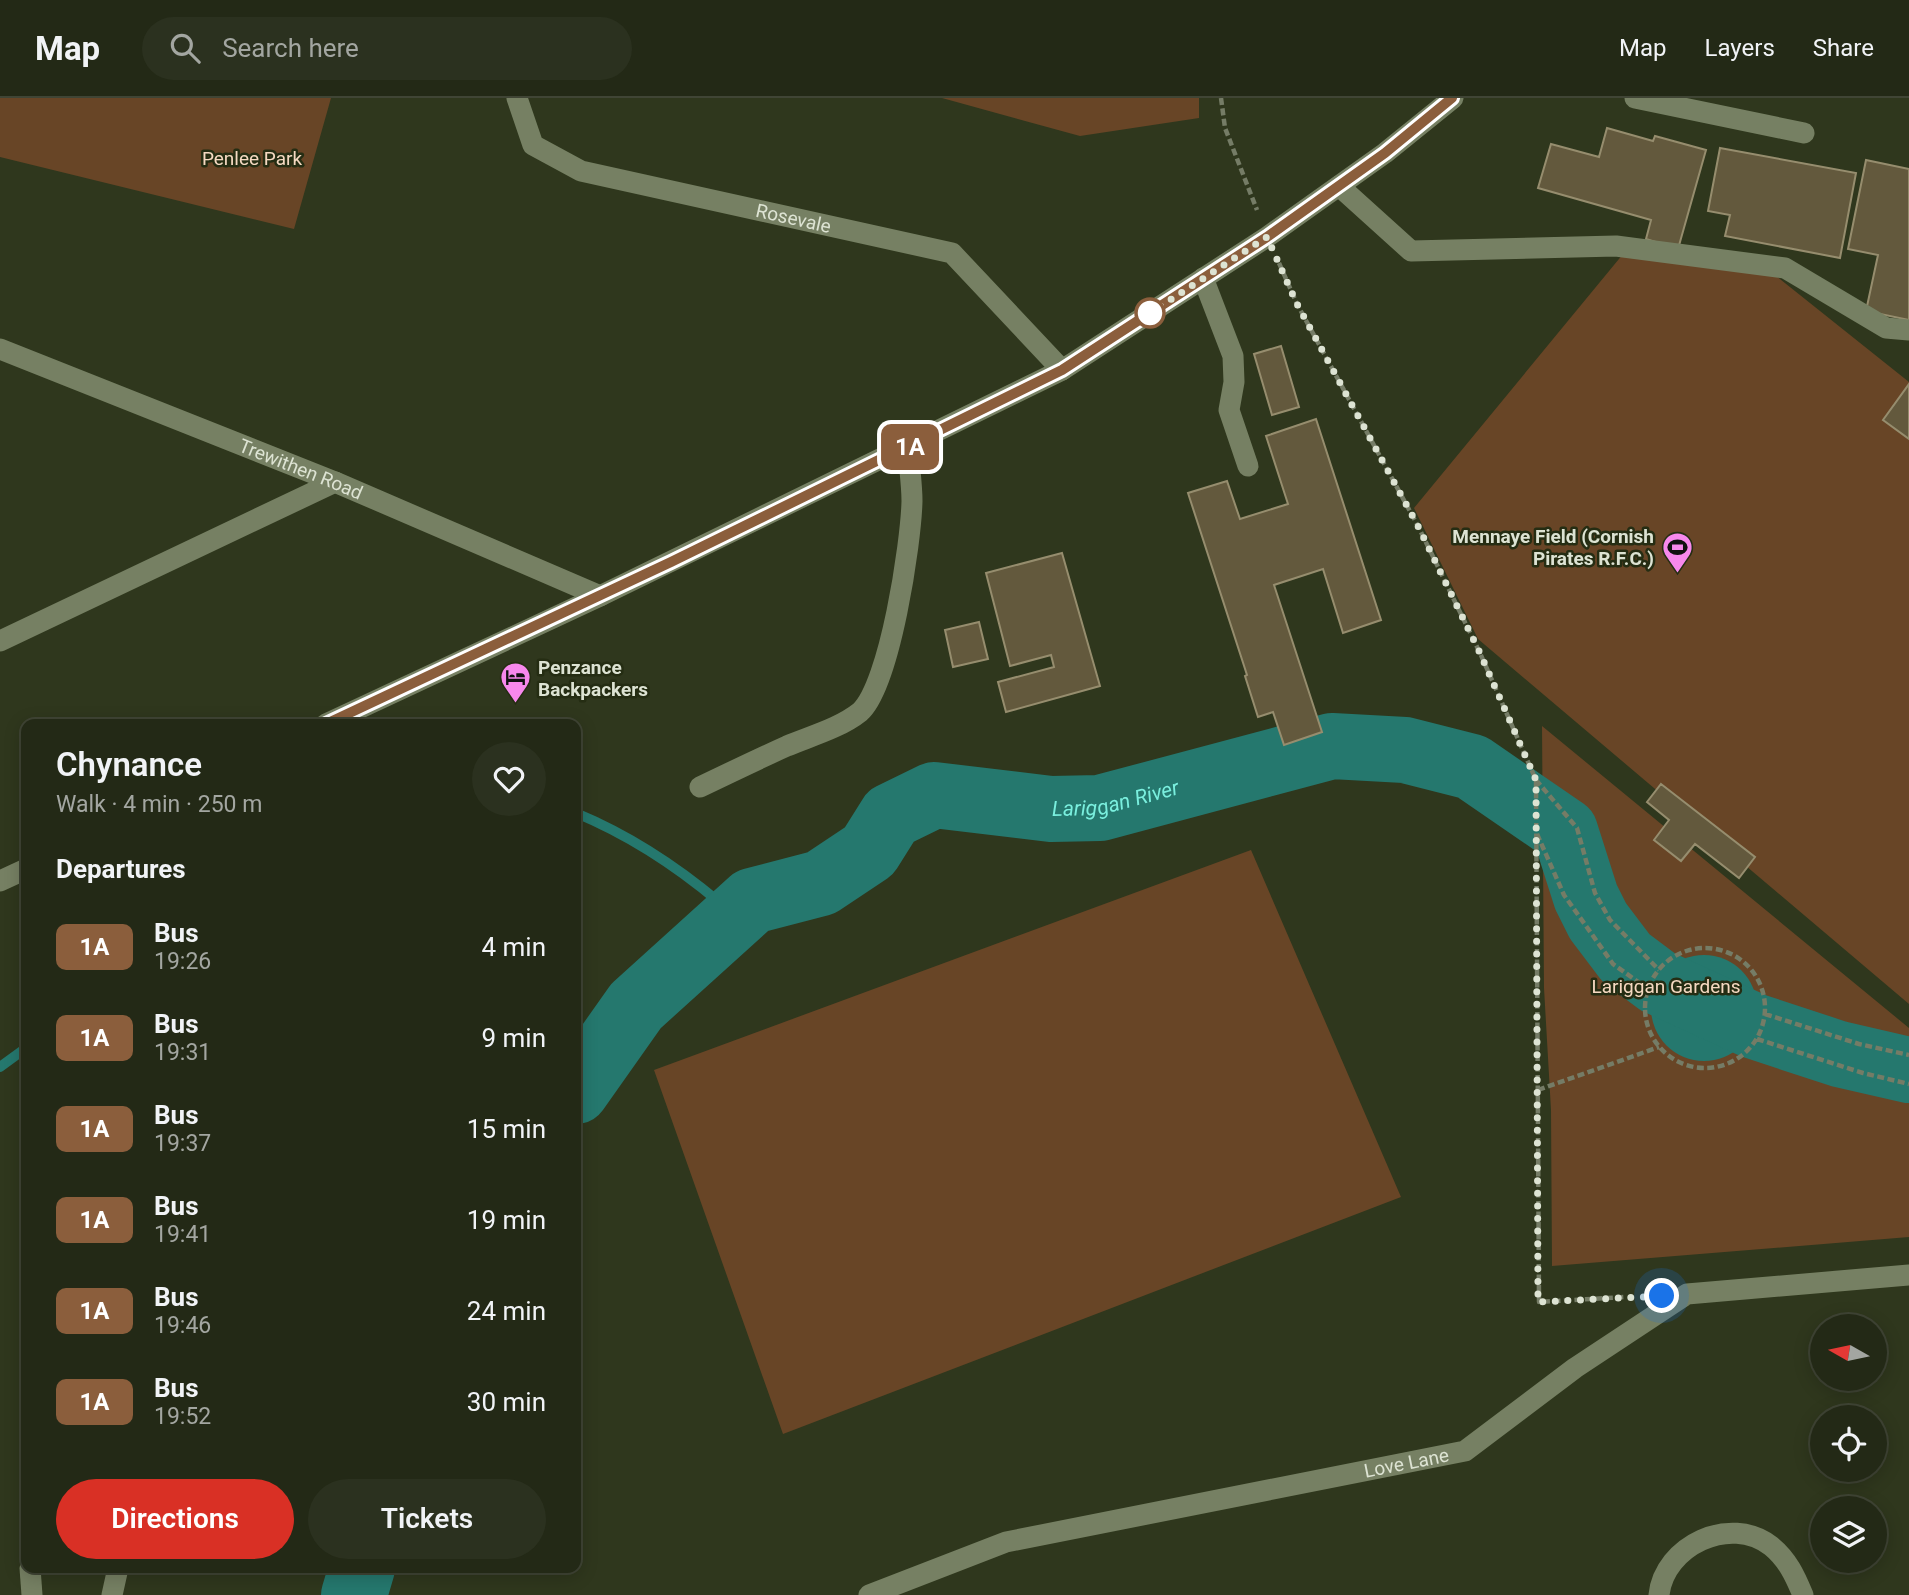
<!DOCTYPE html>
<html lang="en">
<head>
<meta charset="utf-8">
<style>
	body { margin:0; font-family:Roboto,sans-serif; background:#2b311f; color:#f1f3f6; height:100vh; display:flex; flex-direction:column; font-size:26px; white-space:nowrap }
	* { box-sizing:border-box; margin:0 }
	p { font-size:23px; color:#a3a6a1 }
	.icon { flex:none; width:38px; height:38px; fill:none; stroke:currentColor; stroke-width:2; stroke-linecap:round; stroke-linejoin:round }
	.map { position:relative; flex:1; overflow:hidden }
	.side { position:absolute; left:21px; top:621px; width:560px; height:854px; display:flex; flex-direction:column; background:#232916; border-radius:14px; box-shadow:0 4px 18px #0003,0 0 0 2px #404535 }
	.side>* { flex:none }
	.badge { padding:0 14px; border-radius:10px; font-size:24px; line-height:46px }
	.needle { width:46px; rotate:279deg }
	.fabs { position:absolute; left:1810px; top:1216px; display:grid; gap:14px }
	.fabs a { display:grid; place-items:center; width:77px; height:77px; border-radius:50%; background:#232916; box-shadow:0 4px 18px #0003,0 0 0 2px #404535; font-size:35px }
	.you { position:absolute; width:35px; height:35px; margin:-18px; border:5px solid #fff; border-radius:50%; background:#1a73e8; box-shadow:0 0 0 10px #1a73e833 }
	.map>.badge { position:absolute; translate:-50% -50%; box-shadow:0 0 0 4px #fff }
	h2 { padding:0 35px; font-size:26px; line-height:63px }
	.round { display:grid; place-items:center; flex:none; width:74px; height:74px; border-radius:37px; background:#2b311f }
	.head { display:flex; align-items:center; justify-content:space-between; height:119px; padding:0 35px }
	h1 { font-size:33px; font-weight:600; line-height:52px }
	.cta { display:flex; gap:14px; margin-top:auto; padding:14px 35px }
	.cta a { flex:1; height:80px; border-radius:42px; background:#d93025; color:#fff; font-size:28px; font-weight:600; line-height:80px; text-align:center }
	.cta a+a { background:#2b311f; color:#f1f3f6 }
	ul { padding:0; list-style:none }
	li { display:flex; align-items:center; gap:21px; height:91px; padding:0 35px }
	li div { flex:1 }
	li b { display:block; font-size:26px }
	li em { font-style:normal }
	li .badge { min-width:77px; font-weight:700; text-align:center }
	header { display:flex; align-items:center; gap:42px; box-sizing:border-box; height:98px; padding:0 35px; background:#232916; border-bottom:2px solid #404535 }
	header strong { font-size:33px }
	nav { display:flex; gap:38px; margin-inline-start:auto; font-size:24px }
	.search { width:490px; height:63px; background:#2b311f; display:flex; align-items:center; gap:18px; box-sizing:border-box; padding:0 24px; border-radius:38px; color:#a3a6a1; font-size:26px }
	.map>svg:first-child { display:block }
	.green { fill:#684526 }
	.water { fill:#25786e }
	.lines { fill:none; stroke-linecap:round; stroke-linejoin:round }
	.stream { stroke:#25786e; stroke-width:10 }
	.river { stroke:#25786e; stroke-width:66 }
	.building { fill:#63593d; stroke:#968d6e; stroke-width:2 }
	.path { stroke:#757c66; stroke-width:4.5; stroke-dasharray:7 3.5; stroke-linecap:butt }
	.minor { stroke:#768063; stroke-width:21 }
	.line-casing { stroke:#fff; stroke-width:16 }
	.line { stroke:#8b5e3c; stroke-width:10 }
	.walk { stroke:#dde3d3; stroke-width:7; stroke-dasharray:0 12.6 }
	.stop-dot { fill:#fff; stroke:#8b5e3c; stroke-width:3.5 }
	.labels { text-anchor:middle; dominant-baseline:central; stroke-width:5; stroke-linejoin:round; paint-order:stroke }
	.park-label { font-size:19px; fill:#f5d9c1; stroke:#252d13 }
	.street-label { font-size:19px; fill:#dde3d3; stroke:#252d13 }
	.poi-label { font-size:19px; font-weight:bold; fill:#dde3d3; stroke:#252d13; text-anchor:end }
	.water-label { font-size:21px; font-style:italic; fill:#7aefde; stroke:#252d13 }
</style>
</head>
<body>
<header>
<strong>Map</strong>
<div class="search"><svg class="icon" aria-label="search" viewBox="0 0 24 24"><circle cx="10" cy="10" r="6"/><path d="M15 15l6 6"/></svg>Search here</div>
<nav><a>Map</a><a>Layers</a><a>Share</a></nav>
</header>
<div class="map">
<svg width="1909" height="1497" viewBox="0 0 1909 1497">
	<rect width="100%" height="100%" fill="#2f371d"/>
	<path class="green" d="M0 0H331L294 131 0 59Z
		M942 0H1199V20L1080 38Z
		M1628 150 1765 169 1909 284V906L1478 541 1414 410Z
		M1542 628 1909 930V1139L1552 1168 1551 1012 1544 890Z
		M1251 752 1401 1099 783 1336 654 972Z"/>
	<path class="water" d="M1651 910a53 53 0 1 1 106 0a53 53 0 1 1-106 0Z"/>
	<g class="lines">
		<path class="stream" d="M576 715C629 737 675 767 719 804L752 803
			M0 969 26 950"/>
		<g class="river">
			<path id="s1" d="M576 993 636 908 752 803 821 785 869 753 891 718 934 697 1051 711 1100 710 1332 648 1405 652 1472 669 1565 733 1586 799 1598 823 1626 860 1658 884 1754 928 1839 956 1909 972"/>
			<path d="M354 1497 362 1470"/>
		</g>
	</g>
	<path class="building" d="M1607 30 1653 43 1655 38 1706 52 1678 151 1646 141 1651 122 1538 90 1551 46 1599 59Z
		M1720 50 1856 75 1840 160 1725 138 1730 117 1708 113Z
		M1866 62 1909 71V222L1866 213 1878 157 1848 151Z
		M1281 248 1299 309 1272 317 1254 256Z
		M1909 286V341L1883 322Z
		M1316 321 1381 522 1343 535 1323 471 1274 487 1322 634 1284 647 1273 614 1258 619 1245 578 1247 577 1188 395 1227 383 1240 421 1288 406 1266 338Z
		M1062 455 1100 588 1006 614 998 584 1054 569 1051 557 1010 568 986 475Z
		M979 524 988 561 953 569 945 532Z
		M1661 686 1755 759 1739 780 1695 746 1681 763 1654 742 1669 722 1647 704Z"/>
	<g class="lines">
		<path class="path" d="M1221 0 1225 30 1257 112
			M1279 165 1297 206 1418 428 1480 555 1536 682 1577 730 1595 795 1610 822 1659 872
			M1536 683 1539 1204 1625 1199
			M1537 736 1564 797 1613 866 1648 891
			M1645 910a60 60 0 1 1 120 0a60 60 0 1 1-120 0Z
			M1765 916 1859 946 1909 957
			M1757 941 1863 975 1909 986
			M1538 992 1659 949"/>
		<g class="minor">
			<path id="s2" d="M517 0 533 47 581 73 952 155 1062 272"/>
			<path d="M1635 0 1804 35"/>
			<path d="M1339 88 1411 153 1616 148 1785 170 1886 230 1909 232"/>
			<path d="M1203 180 1233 258 1234 284 1229 312 1248 368"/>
			<path id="s3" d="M0 251 335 384 600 498"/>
			<path d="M0 543 335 384"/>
			<path d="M326 626 600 498 1062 272 1267 139 1385 55 1453 0"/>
			<path d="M700 689C729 675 758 661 787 648 811 638 840 630 860 614 890 587 911 445 912 403 912 386 909 367 908 350"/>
			<path d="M0 783 26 771"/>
			<path d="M30 1470 32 1497"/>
			<path d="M112 1497 118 1470"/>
			<path id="s4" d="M869 1497 1006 1444 1465 1353 1575 1270 1687 1196 1909 1177"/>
			<path d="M1659 1497C1664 1448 1730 1416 1771 1448 1788 1462 1795 1478 1803 1497"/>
		</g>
	</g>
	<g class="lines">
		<defs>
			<path id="line" d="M326 626 671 464 1062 272 1267 139 1385 55 1452 0"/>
		</defs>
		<use href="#line" class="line-casing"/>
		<use href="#line" class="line"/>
		<path class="walk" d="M1150 215 1267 139 1297 206 1418 428 1480 555 1536 682 1538 1204 1662 1198"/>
	</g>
	<defs>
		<symbol id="stadium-pin" viewBox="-11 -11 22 30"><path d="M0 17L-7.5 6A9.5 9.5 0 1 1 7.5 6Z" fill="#f788ec" stroke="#252d13"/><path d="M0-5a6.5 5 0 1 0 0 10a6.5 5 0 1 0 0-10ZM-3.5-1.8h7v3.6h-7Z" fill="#111"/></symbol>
		<symbol id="hotel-pin" viewBox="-11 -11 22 30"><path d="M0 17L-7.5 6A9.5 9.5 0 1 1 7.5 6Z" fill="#f788ec" stroke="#252d13"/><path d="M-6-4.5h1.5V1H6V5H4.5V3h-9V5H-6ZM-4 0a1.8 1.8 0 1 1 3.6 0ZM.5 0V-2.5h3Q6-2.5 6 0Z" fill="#111"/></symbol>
	</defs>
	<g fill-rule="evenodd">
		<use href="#stadium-pin" x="1660" y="432" width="35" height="47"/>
		<use href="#hotel-pin" x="498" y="562" width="35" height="47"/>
	</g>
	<circle class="stop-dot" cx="1150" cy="215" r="14"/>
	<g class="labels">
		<g class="park-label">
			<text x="252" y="60">Penlee Park</text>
			<text x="1666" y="888">Lariggan Gardens</text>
		</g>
		<g class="street-label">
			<text stroke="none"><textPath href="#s2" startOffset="322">Rosevale</textPath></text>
			<text stroke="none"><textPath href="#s3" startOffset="324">Trewithen Road</textPath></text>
			<text stroke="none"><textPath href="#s4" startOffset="555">Love Lane</textPath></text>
		</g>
		<g class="poi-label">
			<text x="1654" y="438">Mennaye Field (Cornish<tspan x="1654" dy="22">Pirates R.F.C.)</tspan></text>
			<text x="538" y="569" text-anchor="start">Penzance<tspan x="538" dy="22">Backpackers</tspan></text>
		</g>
		<g class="water-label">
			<text stroke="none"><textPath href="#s1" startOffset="662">Lariggan River</textPath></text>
		</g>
	</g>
</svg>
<div class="fabs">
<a><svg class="needle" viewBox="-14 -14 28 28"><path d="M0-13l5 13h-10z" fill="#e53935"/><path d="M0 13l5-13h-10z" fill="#a3a6a1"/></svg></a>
<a><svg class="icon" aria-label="locate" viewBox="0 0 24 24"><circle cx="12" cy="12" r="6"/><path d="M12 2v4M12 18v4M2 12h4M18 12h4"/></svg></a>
<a><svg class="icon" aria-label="layers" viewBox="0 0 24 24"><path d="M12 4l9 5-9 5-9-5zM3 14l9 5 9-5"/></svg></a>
</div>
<div class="you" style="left:1662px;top:1198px"></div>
<b class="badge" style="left:910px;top:349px;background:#8b5e3c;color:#fff">1A</b>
<section class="side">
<div class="head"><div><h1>Chynance</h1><p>Walk · 4 min · 250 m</p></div><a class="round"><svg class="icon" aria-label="heart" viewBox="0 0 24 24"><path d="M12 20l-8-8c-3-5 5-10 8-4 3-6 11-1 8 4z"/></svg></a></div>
<h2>Departures</h2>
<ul>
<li><span class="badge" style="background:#8b5e3c;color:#fff">1A</span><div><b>Bus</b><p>19:26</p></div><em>4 min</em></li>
<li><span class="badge" style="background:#8b5e3c;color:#fff">1A</span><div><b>Bus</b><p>19:31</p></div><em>9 min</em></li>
<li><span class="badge" style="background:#8b5e3c;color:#fff">1A</span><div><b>Bus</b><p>19:37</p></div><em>15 min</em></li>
<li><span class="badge" style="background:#8b5e3c;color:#fff">1A</span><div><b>Bus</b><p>19:41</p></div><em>19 min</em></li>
<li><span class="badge" style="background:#8b5e3c;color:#fff">1A</span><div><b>Bus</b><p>19:46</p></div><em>24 min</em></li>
<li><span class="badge" style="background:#8b5e3c;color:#fff">1A</span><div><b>Bus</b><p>19:52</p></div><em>30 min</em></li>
</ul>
<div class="cta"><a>Directions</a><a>Tickets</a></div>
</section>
</div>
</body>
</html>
